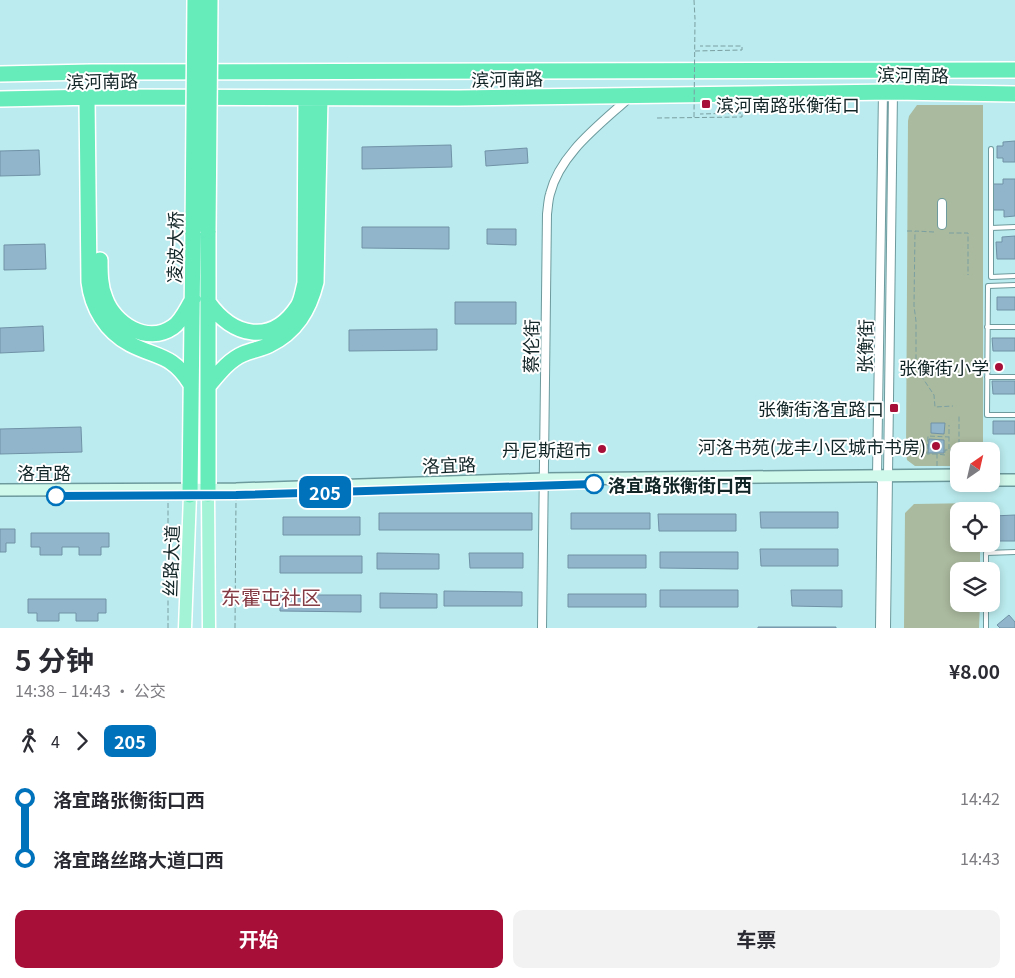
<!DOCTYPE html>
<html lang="zh">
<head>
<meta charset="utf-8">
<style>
	body { margin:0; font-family:Georgia,"Noto Sans SC",serif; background:#f2f2f3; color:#2b2b33; height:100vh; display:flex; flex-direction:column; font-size:19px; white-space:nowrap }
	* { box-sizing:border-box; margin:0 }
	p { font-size:16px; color:#7c7c81 }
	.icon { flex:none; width:28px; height:28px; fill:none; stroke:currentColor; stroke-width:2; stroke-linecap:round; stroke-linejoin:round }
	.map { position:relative; height:628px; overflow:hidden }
	.panel { display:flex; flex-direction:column; background:#fff; flex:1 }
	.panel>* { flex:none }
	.badge { padding:0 10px; border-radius:8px; font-size:18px; line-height:32px }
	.needle { width:32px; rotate:34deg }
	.controls { position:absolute; left:950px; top:442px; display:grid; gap:10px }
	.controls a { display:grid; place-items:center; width:50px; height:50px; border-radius:10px; background:#fff; box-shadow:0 2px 8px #0003; font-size:25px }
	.map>.badge { position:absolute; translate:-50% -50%; box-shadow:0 0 0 2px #fff }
	.legs { display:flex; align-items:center; gap:8px; height:55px; padding:0 15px; font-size:16px }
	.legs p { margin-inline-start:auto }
	.summary { display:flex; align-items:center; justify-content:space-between; height:85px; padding:0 15px }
	h1 { font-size:28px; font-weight:700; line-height:38px }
	.primary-button { display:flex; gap:10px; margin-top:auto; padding:10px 15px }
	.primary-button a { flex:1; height:58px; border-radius:10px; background:#a70f39; color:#fff; font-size:20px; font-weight:700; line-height:58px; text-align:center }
	.primary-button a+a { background:#f2f2f3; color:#2b2b33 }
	ul { padding:0 15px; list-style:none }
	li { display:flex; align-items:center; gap:18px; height:60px; font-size:19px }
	li i { display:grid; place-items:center; width:8px; height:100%; margin:0 6px; background:currentColor }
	li i::after { content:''; width:12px; height:12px; margin:-6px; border:4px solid; border-radius:50%; background:#fff }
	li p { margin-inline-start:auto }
	li:first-child i { background:linear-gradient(#0000 50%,currentColor 0) }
	li:last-child i { background:linear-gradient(currentColor 50%,#0000 0) }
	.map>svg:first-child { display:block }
	.green { fill:#aaba9e }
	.building { fill:#91b5cb; stroke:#7092a7 }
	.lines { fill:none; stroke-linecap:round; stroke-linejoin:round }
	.lane-casing { stroke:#6d9a9d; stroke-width:6 }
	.street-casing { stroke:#6d9a9d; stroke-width:10 }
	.secondary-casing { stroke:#6d9a9d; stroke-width:14 }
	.primary-casing { stroke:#fff; stroke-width:15 }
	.highway-casing { stroke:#fff; stroke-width:18 }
	.path { stroke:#7a9fa2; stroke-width:1; stroke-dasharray:5 2.5; stroke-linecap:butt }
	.lane { stroke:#fff; stroke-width:4 }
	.street { stroke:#fff; stroke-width:8 }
	.secondary { stroke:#d1f9eb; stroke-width:11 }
	.primary { stroke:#a3f3d6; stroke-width:12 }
	.highway { stroke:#66ebbb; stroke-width:15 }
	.highway-bridge-casing { stroke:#fff; stroke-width:18; stroke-linecap:butt }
	.path-bridge { stroke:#7a9fa2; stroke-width:1; stroke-dasharray:5 2.5; stroke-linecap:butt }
	.highway-bridge { stroke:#66ebbb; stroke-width:15 }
	.line-1-casing { stroke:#fff; stroke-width:11 }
	.line-1 { stroke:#0072bc; stroke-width:8 }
	.poi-dot { fill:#a70f39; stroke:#fff; stroke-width:2 }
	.stop-1-dot { fill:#fff; stroke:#0072bc; stroke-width:2.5 }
	.labels { text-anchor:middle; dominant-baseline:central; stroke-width:4; stroke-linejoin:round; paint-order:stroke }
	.street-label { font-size:18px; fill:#112426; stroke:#fff }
	.poi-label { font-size:18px; fill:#112426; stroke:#fff; text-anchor:end }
	.stop-label { font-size:18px; font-weight:bold; fill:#112426; stroke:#fff; text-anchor:start }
	.quarter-label { font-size:20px; fill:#853c45; stroke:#fff }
</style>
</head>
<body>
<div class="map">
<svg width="1015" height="628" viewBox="0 0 1015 628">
	<rect width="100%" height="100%" fill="#bbebee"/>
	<path class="green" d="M917 105H983V451H959V466H915L907 460 906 454 908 121 909 116Z
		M979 503 980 511H959V544H980V571H959V604H980L979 628H904L905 513 914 504Z"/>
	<path class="building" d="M1015 141V162H1003V158H997V146H1003V142Z
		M451 145 452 167 362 169V147Z
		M527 148 528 163 486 166 485 151Z
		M39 150 40 175 0 176V151Z
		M1003 179H1015V216L1004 217V210H993L992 184H1003Z
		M362 227H449V249L362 248Z
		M487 229H516V245L487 244Z
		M1015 236V259H997L996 242H1002V237Z
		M45 244 46 269 4 270V245Z
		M997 297H1015V310H997Z
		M455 302H516V324H455Z
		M43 326 44 351 0 353V328Z
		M437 329V350L349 351V330Z
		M992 338H1015V351H993Z
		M992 381H1015V394H993Z
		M993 421H1015V434H993Z
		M931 423H945L944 434 931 433Z
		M81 427 82 452 0 454V429Z
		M929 439 944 440V453H928Z
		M760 512H838V528H761Z
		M379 513H532V530H379Z
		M571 513H650V529H571Z
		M658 514H736V531H659Z
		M1015 515V541H993V516Z
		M283 517H360V535H283Z
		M0 529H15V543H6V552H0Z
		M31 533H109V547H101V555H79V547H62V555H40V547H31Z
		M760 549H838V566H761Z
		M660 552H738V569L660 568Z
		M377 553 439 554V569H377Z
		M469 553H523V568H470Z
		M568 555H646V568H568Z
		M280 556H362V573H280Z
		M660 590H738V607H660Z
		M791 590H842V607L792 606Z
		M444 591 522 592V606H444Z
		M380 593 437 594V608H380Z
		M568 594H646V607H568Z
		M280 595H361V612L280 611Z
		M28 599H106V613H98V621H76V613H59V621H37V613H28Z
		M1009 615 1015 622V628H1000L997 625Z
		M758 627H836V628H758Z"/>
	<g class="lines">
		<defs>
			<path id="lane" d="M991 149V277L1015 276
				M991 228 1015 227
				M1015 285 988 286 987 415H1015
				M987 327H1015
				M987 377H1015
				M986 571V553L1015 552
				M986 628V604"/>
			<path id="street" d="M942 203V225
				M542 628 547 214C548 207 548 201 550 194 560 153 601 124 631 96
				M880 628 882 481 877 476 883 92
				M886 628 893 92"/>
			<path id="secondary" d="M991 480H1015
				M0 490 236 489 543 479 959 475"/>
			<path id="primary" d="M208 494 209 628
				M185 628 190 495"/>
			<path id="highway" d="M0 74 91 72 1015 70
				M87 98 89 282C92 308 106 331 130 344 157 358 172 354 190 383
				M0 99 98 97 459 98 893 92 1015 94
				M100 260C100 273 100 286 105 298 114 324 147 345 173 327 182 321 187 308 193 299
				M208 302C233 337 272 346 298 306 302 300 303 290 305 283L306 98
				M209 385C219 373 229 360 243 354 252 350 261 349 269 345 296 332 309 310 316 282L320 98
				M208 494V231
				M190 495 193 233"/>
		</defs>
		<use href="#lane" class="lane-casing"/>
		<use href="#street" class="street-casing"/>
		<use href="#secondary" class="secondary-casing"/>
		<use href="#primary" class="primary-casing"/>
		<use href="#highway" class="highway-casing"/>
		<path class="path" d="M694 0 695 19
			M695 51 742 50V46H700
			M657 118 742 117V113L700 114
			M907 231H914
			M934 232 915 231 914 306 916 321V368L934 395 935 407 953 406
			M949 233H968V275
			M949 449V425
			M937 454H927L928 436 949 437
			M937 466V454L945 455V450H959V414
			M168 628V499
			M235 628 236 499"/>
		<use href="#lane" class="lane"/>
		<use href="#street" class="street"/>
		<use href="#secondary" class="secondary"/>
		<use href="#primary" class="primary"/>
		<use href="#highway" class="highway"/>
		<defs>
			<path id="highway-bridge" d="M208 231 210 0
				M193 233 195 0"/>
		</defs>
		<use href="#highway-bridge" class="highway-bridge-casing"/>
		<path class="path-bridge" d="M694 117 695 19"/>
		<use href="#highway-bridge" class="highway-bridge"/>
	</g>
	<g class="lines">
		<defs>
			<path id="line-1" d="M56 496 236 495 594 484"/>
		</defs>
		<use href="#line-1" class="line-1-casing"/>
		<use href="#line-1" class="line-1"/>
	</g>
	<g class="poi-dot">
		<rect x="701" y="99" width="10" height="10" rx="2.5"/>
		<circle cx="999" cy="367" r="5"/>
		<rect x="889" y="403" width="10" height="10" rx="2.5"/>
		<circle cx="936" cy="446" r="5"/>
		<circle cx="602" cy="449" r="5"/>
	</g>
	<g class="stop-1-dot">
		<circle cx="594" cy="484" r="9"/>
		<circle cx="56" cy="496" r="9"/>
	</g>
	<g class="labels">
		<g class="street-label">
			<text transform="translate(913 74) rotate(1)">滨河南路</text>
			<text transform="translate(507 78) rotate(-1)">滨河南路</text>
			<text transform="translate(102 80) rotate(-1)">滨河南路</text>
			<text transform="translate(174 247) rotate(-89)">凌波大桥</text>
			<text transform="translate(530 346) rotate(-89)">蔡伦街</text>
			<text transform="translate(864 346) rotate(-89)">张衡街</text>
			<text transform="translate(449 464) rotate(-2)">洛宜路</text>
			<text x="44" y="472">洛宜路</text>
			<text transform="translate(170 561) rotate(-88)">丝路大道</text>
		</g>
		<g class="poi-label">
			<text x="716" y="104" text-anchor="start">滨河南路张衡街口</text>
			<text x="989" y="367">张衡街小学</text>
			<text x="884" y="408">张衡街洛宜路口</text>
			<text x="926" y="446">河洛书苑(龙丰小区城市书房)</text>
			<text x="592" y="449">丹尼斯超市</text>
		</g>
		<g class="stop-label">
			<text x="608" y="484">洛宜路张衡街口西</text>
		</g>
		<g class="quarter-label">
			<text x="271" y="596">东霍屯社区</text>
		</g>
	</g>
</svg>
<div class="controls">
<a><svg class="needle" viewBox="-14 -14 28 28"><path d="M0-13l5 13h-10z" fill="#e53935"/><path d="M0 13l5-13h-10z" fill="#7c7c81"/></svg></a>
<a><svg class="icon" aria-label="locate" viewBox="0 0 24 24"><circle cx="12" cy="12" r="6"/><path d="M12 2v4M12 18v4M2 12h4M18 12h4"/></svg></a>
<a><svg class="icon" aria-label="layers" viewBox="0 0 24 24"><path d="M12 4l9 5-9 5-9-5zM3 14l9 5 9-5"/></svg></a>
</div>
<b class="badge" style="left:325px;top:492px;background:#0072bc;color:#fff">205</b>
</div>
<section class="panel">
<div class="summary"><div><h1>5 分钟</h1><p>14:38 – 14:43 · 公交</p></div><b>¥8.00</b></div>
<div class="legs"><svg class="icon" aria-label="walk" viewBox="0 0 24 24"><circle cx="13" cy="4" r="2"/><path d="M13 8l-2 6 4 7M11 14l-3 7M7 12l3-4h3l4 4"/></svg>4<svg class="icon" aria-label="forward" viewBox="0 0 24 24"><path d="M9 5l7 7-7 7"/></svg><b class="badge" style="background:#0072bc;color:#fff">205</b></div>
<ul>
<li><i style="color:#0072bc"></i><b>洛宜路张衡街口西</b><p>14:42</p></li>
<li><i style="color:#0072bc"></i><b>洛宜路丝路大道口西</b><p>14:43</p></li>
</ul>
<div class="primary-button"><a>开始</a><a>车票</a></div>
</section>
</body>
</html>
